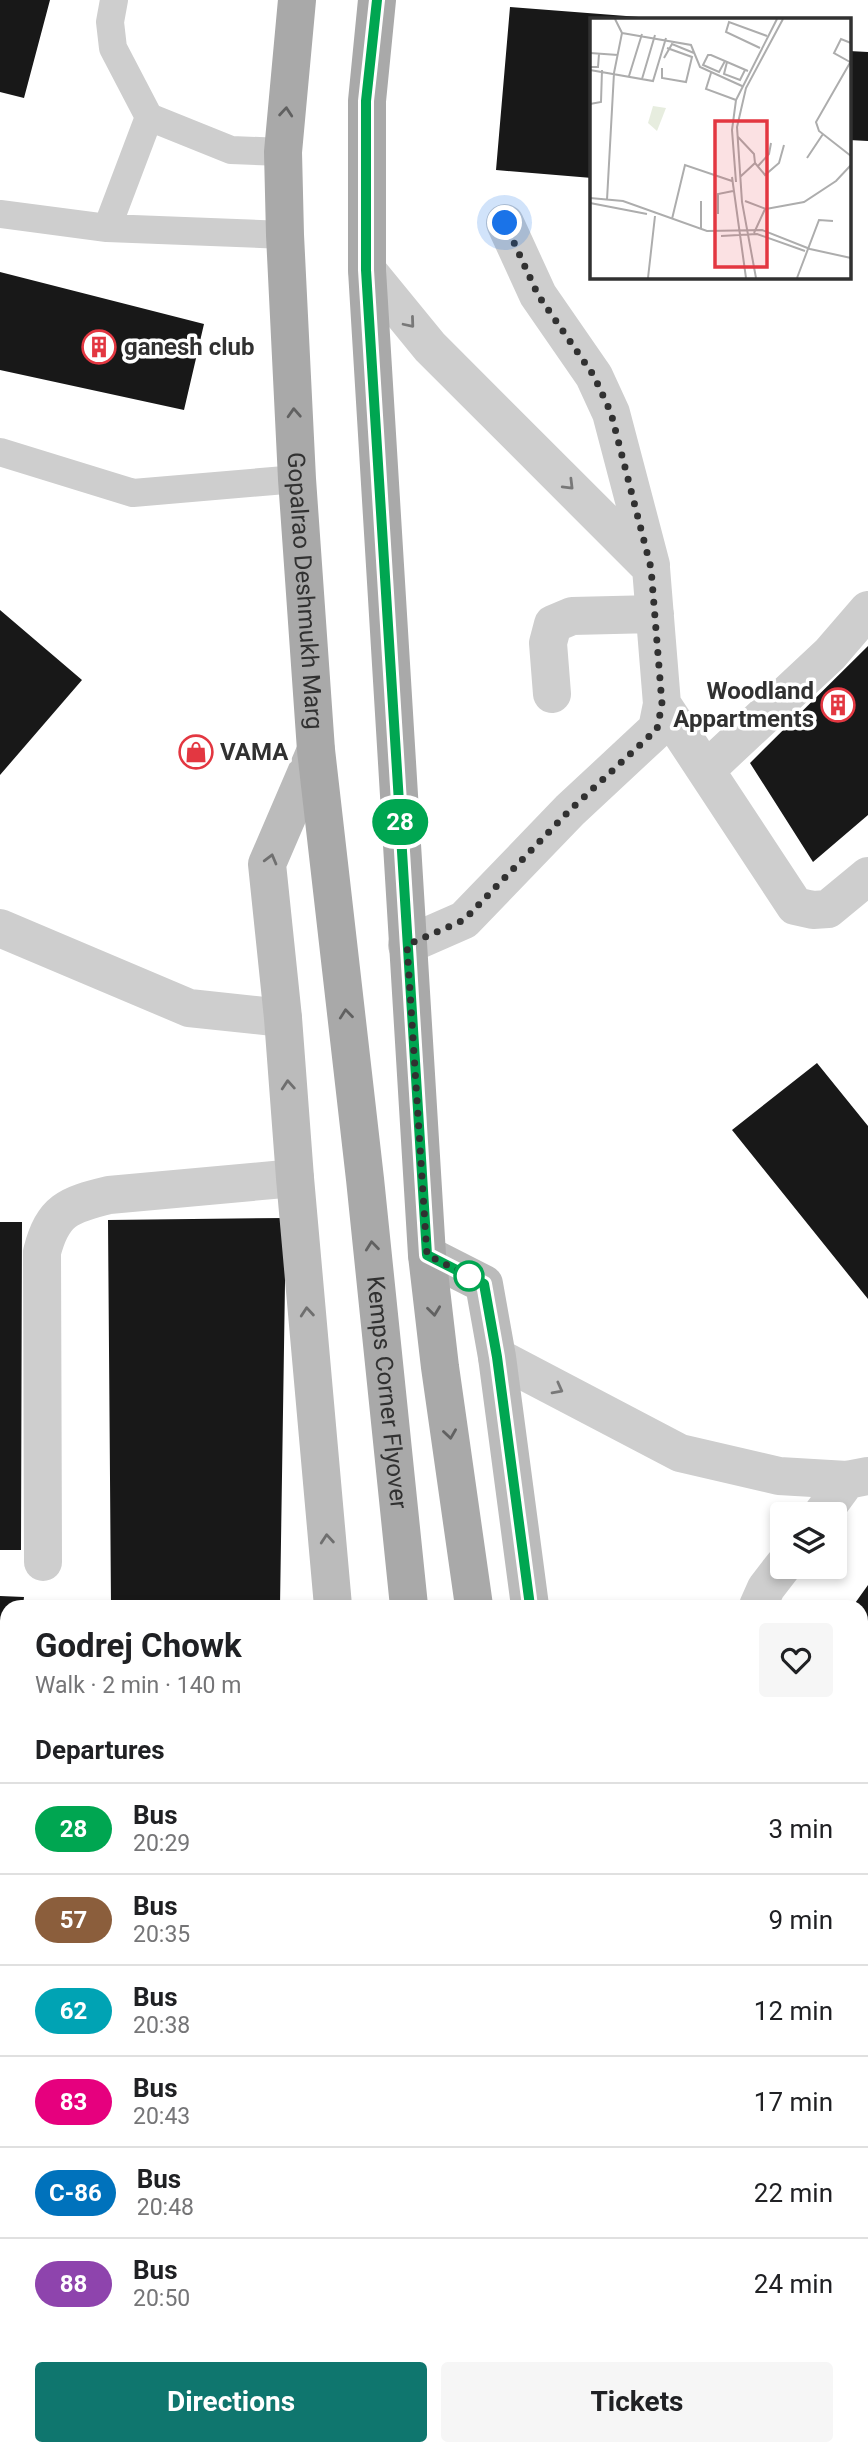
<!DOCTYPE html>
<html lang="en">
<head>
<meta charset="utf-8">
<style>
	body { margin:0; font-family:Roboto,sans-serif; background:#f6f6f6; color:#202124; height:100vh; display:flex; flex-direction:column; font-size:26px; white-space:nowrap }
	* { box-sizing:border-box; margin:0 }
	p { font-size:23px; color:#757577 }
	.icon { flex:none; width:38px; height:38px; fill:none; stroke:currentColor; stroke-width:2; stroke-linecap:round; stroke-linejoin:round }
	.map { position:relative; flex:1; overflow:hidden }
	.panel { position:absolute; left:0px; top:1600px; width:868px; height:856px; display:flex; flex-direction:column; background:#fff; border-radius:21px 21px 0 0; box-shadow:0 4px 10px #0003 }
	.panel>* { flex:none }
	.badge { padding:0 14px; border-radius:23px; font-size:24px; line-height:46px }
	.fabs { position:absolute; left:770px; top:1502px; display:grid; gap:14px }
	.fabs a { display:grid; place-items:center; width:77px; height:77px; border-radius:7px; background:#fff; box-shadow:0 4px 10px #0003; font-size:35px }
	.you { position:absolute; width:35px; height:35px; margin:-18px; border:5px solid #fff; border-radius:50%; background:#1a73e8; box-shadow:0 0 0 10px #1a73e833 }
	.map>.badge { position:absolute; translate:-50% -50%; box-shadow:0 0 0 4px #fff }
	h2 { padding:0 35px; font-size:26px; line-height:63px }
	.round { display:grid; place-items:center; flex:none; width:74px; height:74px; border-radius:7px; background:#f6f6f6 }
	.overview { display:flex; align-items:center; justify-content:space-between; height:119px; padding:0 35px }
	h1 { font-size:33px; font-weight:700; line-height:52px }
	.action { display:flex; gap:14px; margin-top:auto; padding:14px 35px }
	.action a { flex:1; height:80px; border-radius:7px; background:#0f766e; color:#fff; font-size:28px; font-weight:700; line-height:80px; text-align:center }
	.action a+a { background:#f6f6f6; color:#202124 }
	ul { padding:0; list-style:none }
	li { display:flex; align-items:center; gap:21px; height:91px; padding:0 35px; border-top:2px solid #e0e0e0 }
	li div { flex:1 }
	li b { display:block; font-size:26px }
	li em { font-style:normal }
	li .badge { min-width:77px; font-weight:700; text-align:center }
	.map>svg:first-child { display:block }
	.building { fill:#181818 }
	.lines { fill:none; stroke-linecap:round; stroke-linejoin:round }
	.service { stroke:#cecece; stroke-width:28 }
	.minor { stroke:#cecece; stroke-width:38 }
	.tertiary { stroke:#cecece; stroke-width:38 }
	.secondary { stroke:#bbb; stroke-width:38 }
	.primary { stroke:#a9a9a9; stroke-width:38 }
	.oneway { stroke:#616161 }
	.oneway2 { stroke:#787878 }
	.oneway3 { stroke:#6f6f6f }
	.line-casing { stroke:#fff; stroke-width:16 }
	.line { stroke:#00a651; stroke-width:10 }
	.walk { stroke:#313131; stroke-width:7; stroke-dasharray:0 12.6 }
	.stop-dot { fill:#fff; stroke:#00a651; stroke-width:3.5 }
	.labels { text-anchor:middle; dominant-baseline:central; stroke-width:7; stroke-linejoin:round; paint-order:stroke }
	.poi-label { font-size:24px; font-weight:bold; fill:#313131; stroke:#fff; text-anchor:start }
	.street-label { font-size:24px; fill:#313131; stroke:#fff }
	.inset-road { fill:none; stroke:#adadad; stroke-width:2 }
	.view { fill:#e33741; fill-opacity:0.15; stroke:#e33741; stroke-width:3.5 }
	.inset-edge { fill:none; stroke:#313131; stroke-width:3.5 }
</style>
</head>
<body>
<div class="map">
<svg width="868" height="2454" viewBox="0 0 868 2454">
	<rect width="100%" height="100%" fill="#fff"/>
	<path class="building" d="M0 0H50L24 98 0 92Z
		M510 7 639 17 638 19H592V178L496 170Z
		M849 51 868 52V141L849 140Z
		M0 272 204 324 184 410 0 370Z
		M0 610 82 680 0 775Z
		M868 646V815L813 862 750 763Z
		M817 1063 868 1126V1299L732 1130Z
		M286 1218 280 1606H111L108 1220Z
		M0 1222H22L21 1550H0Z
		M868 1585V1843L861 1839V1606H853Z
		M0 1596 24 1597 23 1606H7V1817L0 1816Z
		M0 2130H7V2397H0Z
		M861 2407 868 2411V2454H741L739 2448H861Z"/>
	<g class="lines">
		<path class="service" d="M114 0 110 22 113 48 149 117 231 150 283 152
			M0 214 107 228 285 235
			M107 228 149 117
			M0 452 133 493 297 479
			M361 2448 363 2454"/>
		<path class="minor" d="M505 223 538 295 594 376 611 413 651 565
			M367 270 430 347 651 568 662 704 657 729 570 810 464 920 407 945
			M552 694 548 643 553 624 572 616 655 614
			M662 704 795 906 813 910 828 909 868 876
			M706 770 830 654 868 610
			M0 928 189 1008 283 1018
			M43 1562 42 1252C53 1210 68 1205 109 1195L295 1178"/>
		<path class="tertiary" d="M497 1357 680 1453 779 1476 847 1480 868 1476
			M822 1514 847 1480
			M758 1606 766 1588 783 1566"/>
		<path class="secondary" d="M316 750 267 864 283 1018 295 1178 333 1606
			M427 1255 484 1284 497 1357 530 1606
			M861 1864 868 1867
			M0 1869H7
			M0 1931H7
			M861 1950 868 1953
			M475 2448 476 2454
			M673 2448 674 2454"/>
		<g class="primary">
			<path id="s1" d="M297 0 283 152 285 235 297 479 316 750 365 1179 409 1606"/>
			<path d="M377 0 367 101V270L427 1255 440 1367 474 1606"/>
			<path d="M564 2448 565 2454"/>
			<path d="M637 2448 638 2454"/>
		</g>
	</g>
	<defs><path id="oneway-chevron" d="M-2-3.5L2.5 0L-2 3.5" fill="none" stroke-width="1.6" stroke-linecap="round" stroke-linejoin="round" transform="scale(1.75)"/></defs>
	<g class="oneway">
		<use href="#oneway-chevron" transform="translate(286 112) rotate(-85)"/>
		<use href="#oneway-chevron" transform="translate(294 413) rotate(-93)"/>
		<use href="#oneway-chevron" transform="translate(346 1014) rotate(-96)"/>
		<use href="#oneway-chevron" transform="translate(372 1246) rotate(-96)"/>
		<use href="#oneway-chevron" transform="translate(434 1311) rotate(83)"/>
		<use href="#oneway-chevron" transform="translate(450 1434) rotate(82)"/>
	</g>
	<g class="oneway2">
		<use href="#oneway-chevron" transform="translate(410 323) rotate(50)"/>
		<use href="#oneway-chevron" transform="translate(569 485) rotate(45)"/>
		<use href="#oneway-chevron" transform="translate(558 1389) rotate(28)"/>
	</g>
	<g class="oneway3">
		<use href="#oneway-chevron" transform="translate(271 859) rotate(-75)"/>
		<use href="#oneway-chevron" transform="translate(288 1085) rotate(-94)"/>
		<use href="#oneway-chevron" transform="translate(307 1312) rotate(-95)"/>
		<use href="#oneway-chevron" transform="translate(327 1539) rotate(-95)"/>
	</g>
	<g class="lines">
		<defs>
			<path id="line" d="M377 0 366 101V270L427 1255 484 1284 497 1357 530 1606"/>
		</defs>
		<use href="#line" class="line-casing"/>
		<use href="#line" class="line"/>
		<path class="walk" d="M469 1276 427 1255 407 945 464 920 570 810 657 729 662 704 651 568 611 413 594 376 538 295 505 223"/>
	</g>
	<defs>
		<symbol id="building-ring" viewBox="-11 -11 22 22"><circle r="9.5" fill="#fff" stroke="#e33741" stroke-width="1.5"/><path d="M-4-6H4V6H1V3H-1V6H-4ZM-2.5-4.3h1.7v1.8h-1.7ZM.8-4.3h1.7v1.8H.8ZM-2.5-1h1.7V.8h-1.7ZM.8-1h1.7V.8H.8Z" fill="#e33741"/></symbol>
		<symbol id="shop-ring" viewBox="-11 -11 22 22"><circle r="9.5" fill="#fff" stroke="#e33741" stroke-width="1.5"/><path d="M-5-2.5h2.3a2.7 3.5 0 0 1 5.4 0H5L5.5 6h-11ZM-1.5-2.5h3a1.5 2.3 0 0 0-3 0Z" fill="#e33741"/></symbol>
	</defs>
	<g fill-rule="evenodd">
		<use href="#building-ring" x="80" y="328" width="38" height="38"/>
		<use href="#building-ring" x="819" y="686" width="38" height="38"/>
		<use href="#shop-ring" x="177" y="733" width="38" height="38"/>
	</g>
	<circle class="stop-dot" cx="469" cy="1276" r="14"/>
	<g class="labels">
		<g class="poi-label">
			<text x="124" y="347">ganesh club</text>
			<text x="814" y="691" text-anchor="end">Woodland<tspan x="814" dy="28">Appartments</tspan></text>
			<text x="220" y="752">VAMA</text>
		</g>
		<g class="street-label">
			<text stroke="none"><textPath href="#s1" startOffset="592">Gopalrao Deshmukh Marg</textPath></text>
			<text stroke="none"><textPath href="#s1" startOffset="1398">Kemps Corner Flyover</textPath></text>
		</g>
	</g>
	<g transform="translate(590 18)">
		<rect width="261" height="261" fill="#fff"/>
		<path d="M63 88 76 90 67 113 58 105Z" fill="#e7eddf"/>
		<path class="inset-road" d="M32 15 101 27 110 49 152 68M170 30 136 14 139 4 177 18M0 35 28 37M74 40 82 26 104 35M135 43 129 54 113 47 118 37H121L158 53M261 43 226 104 229 113 261 138M137 44 134 56 150 62 155 52M260 44 244 35 251 21 261 25M0 49H8L9 36M72 50V60L96 64 102 39 77 30M0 52 63 63 76 20M121 55 116 71 146 82M39 58 52 16M52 61 65 17M0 86 11 84 12 52M148 119 164 136 165 145 150 159M217 140 233 116M165 145 175 157 189 145 194 127M168 148 179 136 181 125M142 159 156 260M146 164 142 112 146 82 187 1M0 180 33 183 117 213 172 212 220 231 261 240M17 182 24 55 32 15 25 1M111 183V211M155 183 176 191 214 184 246 163 261 147M0 185 57 196M128 196V176L143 173M82 201 95 147 142 163M164 215 175 191M131 218 167 216 215 233M58 260 65 198M166 260 152 184 147 109 156 70 193 1M207 260 229 202 243 203"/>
		<path class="view" d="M125 103H177V249H125Z"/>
		<rect width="261" height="261" class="inset-edge"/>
	</g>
</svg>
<div class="fabs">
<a><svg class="icon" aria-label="layers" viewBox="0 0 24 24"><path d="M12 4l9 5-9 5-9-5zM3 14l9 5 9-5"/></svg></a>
</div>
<div class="you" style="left:505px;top:223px"></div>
<b class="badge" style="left:400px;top:822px;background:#00a651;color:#fff">28</b>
<section class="panel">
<div class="overview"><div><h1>Godrej Chowk</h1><p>Walk · 2 min · 140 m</p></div><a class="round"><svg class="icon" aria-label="heart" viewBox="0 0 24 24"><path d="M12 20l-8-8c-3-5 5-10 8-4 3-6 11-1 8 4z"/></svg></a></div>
<h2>Departures</h2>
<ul>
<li><span class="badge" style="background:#00a651;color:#fff">28</span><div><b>Bus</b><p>20:29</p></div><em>3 min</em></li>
<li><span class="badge" style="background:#8b5e3c;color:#fff">57</span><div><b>Bus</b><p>20:35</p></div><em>9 min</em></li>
<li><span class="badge" style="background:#00a3b4;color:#fff">62</span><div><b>Bus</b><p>20:38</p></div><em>12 min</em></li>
<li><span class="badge" style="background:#e6007e;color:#fff">83</span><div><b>Bus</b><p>20:43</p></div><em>17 min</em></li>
<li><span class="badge" style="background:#0072bc;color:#fff">C-86</span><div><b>Bus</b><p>20:48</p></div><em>22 min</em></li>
<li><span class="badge" style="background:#8e44ad;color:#fff">88</span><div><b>Bus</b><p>20:50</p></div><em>24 min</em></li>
</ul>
<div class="action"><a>Directions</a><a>Tickets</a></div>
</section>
</div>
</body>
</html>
